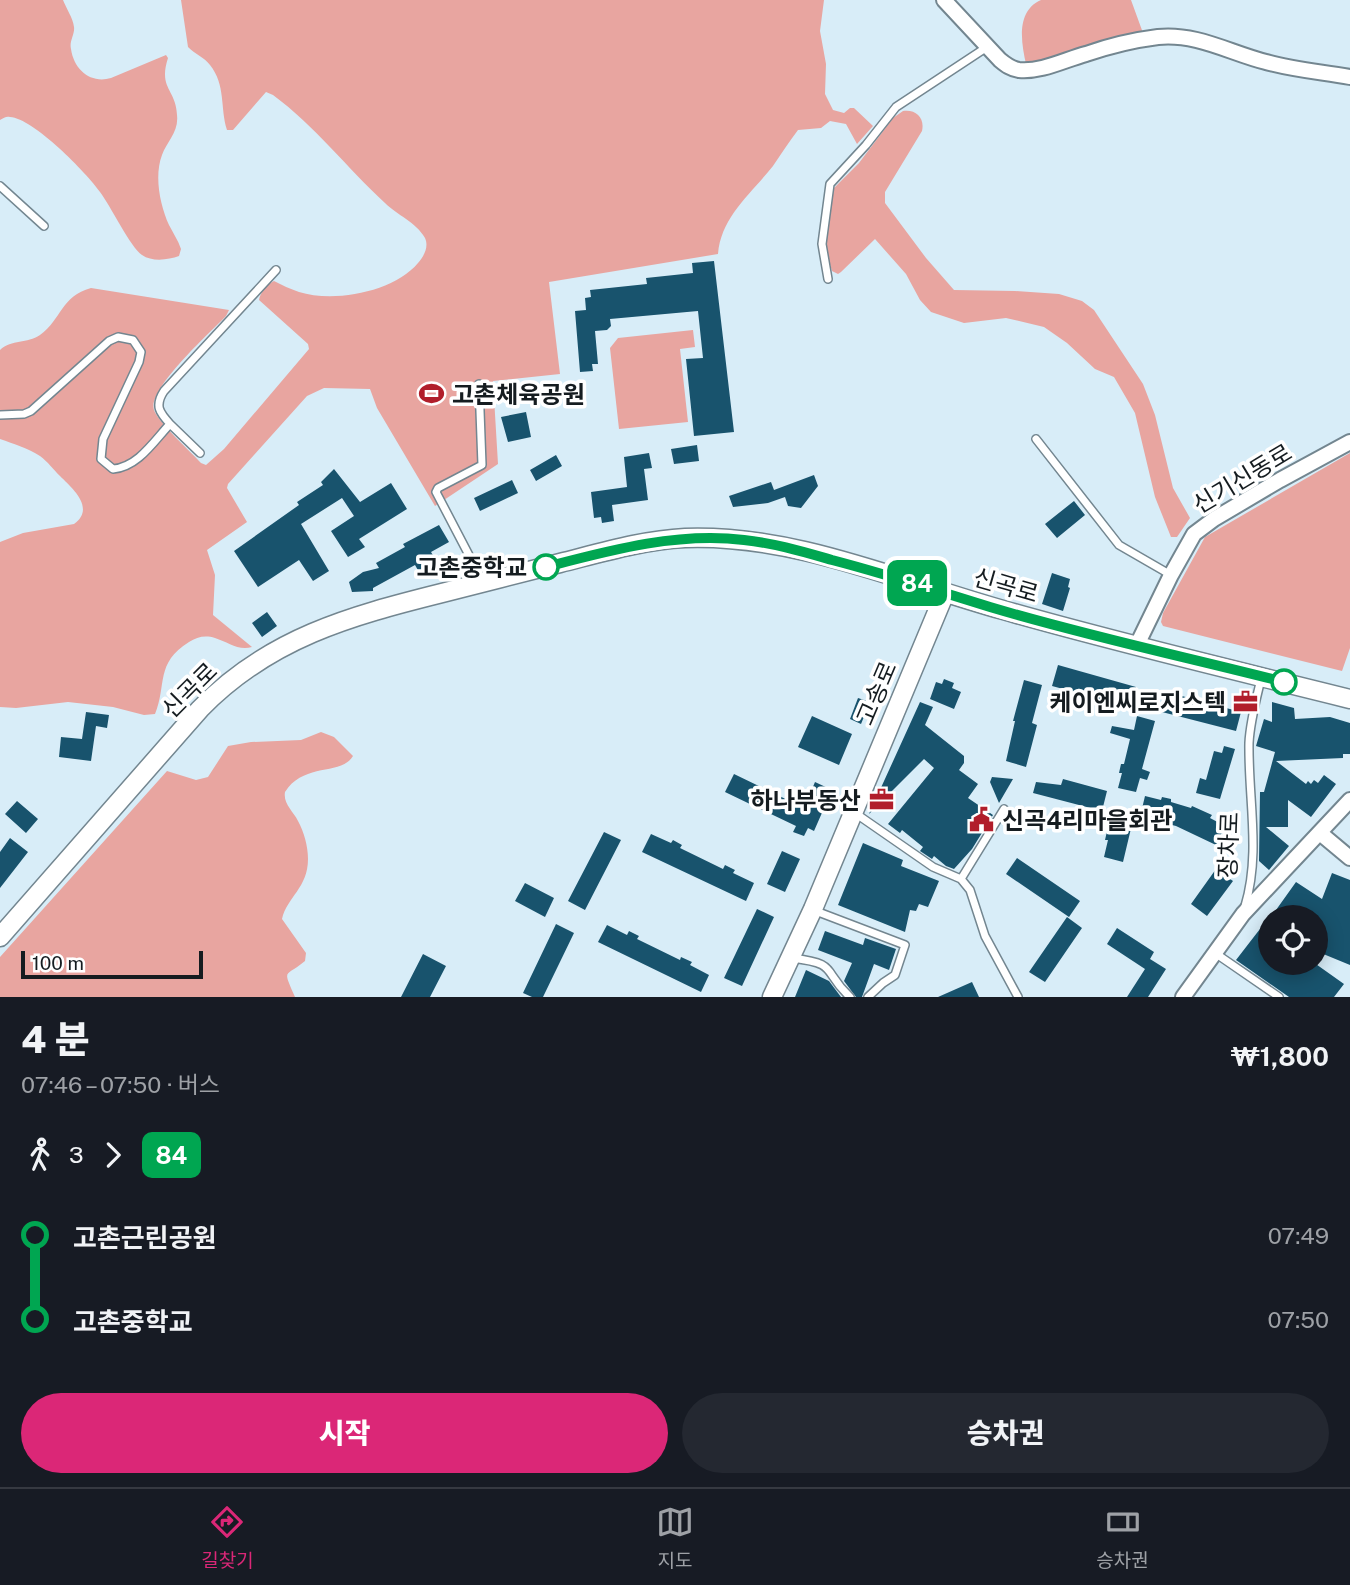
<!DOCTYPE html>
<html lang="ko">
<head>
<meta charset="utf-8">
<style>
	body { margin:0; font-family:"Public Sans","Noto Sans KR",sans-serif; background:#242831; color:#f1f3f6; height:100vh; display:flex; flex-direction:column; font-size:26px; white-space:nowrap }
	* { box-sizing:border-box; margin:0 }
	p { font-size:23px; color:#9ea1a6 }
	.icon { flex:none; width:38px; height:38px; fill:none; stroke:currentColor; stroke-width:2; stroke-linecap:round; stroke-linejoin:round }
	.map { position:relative; height:997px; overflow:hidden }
	.panel { display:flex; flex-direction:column; background:#171b24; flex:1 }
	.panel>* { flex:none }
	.badge { padding:0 14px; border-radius:10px; font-size:24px; line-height:46px }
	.fabs { position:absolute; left:1258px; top:905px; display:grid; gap:14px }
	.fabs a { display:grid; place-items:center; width:70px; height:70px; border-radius:50%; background:#171b24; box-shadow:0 4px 18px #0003; font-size:35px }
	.scale { position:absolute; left:21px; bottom:18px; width:182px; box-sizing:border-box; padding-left:7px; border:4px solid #151c20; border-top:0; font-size:19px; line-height:24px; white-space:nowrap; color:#151c20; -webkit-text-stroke:5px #fff; paint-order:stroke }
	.map>.badge { position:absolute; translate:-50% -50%; box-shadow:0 0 0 4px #fff }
	.legs { display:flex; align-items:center; gap:10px; height:77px; padding:0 21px; font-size:23px }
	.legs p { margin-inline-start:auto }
	.head { display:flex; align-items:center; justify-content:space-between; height:119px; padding:0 21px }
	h1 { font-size:38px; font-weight:800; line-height:52px }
	.cta { display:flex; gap:14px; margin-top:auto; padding:14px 21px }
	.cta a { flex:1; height:80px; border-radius:42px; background:#db2777; color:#fff; font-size:28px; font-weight:800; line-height:80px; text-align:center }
	.cta a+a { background:#242831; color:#f1f3f6 }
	ul { padding:0 21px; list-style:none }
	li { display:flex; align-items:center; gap:24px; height:84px; font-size:26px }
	li i { display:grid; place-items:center; width:10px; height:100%; margin:0 9px; background:currentColor }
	li i::after { content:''; width:18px; height:18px; margin:-9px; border:5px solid; border-radius:50%; background:#171b24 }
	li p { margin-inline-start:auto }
	li:first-child i { background:linear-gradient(#0000 50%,currentColor 0) }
	li:last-child i { background:linear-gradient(currentColor 50%,#0000 0) }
	.tabs { display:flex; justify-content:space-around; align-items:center; height:98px; border-top:2px solid #363941; background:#171b24; font-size:19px; color:#9ea1a6 }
	.tabs a { display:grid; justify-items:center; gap:4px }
	.tabs .current { color:#db2777 }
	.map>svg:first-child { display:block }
	.green { fill:#e8a5a0 }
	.building { fill:#18536d }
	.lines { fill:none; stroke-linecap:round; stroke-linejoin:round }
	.service-casing { stroke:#738690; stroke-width:10 }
	.minor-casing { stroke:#738690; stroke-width:18 }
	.tertiary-casing { stroke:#738690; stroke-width:21 }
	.service { stroke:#fff; stroke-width:7 }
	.minor { stroke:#fff; stroke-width:14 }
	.tertiary { stroke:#fff; stroke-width:18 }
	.line-1-casing { stroke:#fff; stroke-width:16 }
	.line-1 { stroke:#00a651; stroke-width:10 }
	.stop-1-dot { fill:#fff; stroke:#00a651; stroke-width:3.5 }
	.labels { text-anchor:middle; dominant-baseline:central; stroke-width:7; stroke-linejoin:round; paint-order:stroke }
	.poi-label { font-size:24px; font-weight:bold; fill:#151c20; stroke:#fff; text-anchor:start }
	.street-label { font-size:24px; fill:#151c20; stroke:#fff }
	.stop-label { font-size:24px; font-weight:bold; fill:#151c20; stroke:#fff; text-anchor:end }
</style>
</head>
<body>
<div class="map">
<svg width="1350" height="997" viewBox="0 0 1350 997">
	<rect width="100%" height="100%" fill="#d8edf8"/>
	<path class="green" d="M0 0H63C66 8 73 18 74 27 75 34 69 41 71 49 74 70 91 84 111 78L166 55 168 58C158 89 176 89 177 115 179 132 167 141 162 155 154 176 160 205 169 225 173 233 178 240 181 249L179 256C168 260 152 262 142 255 131 248 110 205 100 192 87 173 33 118 10 117 6 116 4 118 0 120Z
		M181 0H824L820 31 826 64 825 94 833 110 844 113 850 108H854L873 126 857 144 846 124 830 121 821 128 798 130C789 142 781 154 773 166 751 194 721 217 718 254L549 282 560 374 493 381 498 464 435 506 377 408 370 389 324 388 307 396 228 484 227 488 247 522 207 550 215 575 213 615 252 647C238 651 228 642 215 638 205 635 197 637 189 642 155 663 167 685 155 714L144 715 113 707 68 702 16 708 0 707V542L23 533 74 524C96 508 72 488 60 476 53 469 48 462 40 456 28 448 14 444 0 439V350C12 339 27 344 40 335 62 319 61 296 91 288L229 310 226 316C211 332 147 389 154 410 158 422 191 452 201 463L206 465 224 449 309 349 308 344 259 300C260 293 267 284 274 281 282 285 290 289 299 292 334 303 394 292 418 263 424 256 429 247 425 238 416 222 397 215 385 203 347 168 315 126 273 95L266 92 233 130H227C220 108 226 85 210 65 204 57 195 54 188 47Z
		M1041 0H1131L1143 33 1046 61 1026 64C1021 42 1016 11 1041 0Z
		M903 111C916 109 925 118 922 131L885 192V203L926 258 954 290 1015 291 1059 294 1082 301 1094 310 1143 384 1155 415 1173 488 1190 518 1177 537H1171L1155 497 1135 413 1114 377 1095 369 1067 343 1044 327 1006 318 964 323 931 312 920 300 906 274 875 239 841 272 838 274 832 271 826 251V240L834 188 859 163 893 118Z
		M693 330 695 347 680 349 688 422 619 429 610 348 618 338Z
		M1350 453V648L1342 671 1163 626 1161 622 1163 613 1205 537Z
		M321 732 334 737 353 756C341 776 304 762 285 792 283 804 293 811 298 821 304 832 308 846 308 859 308 888 287 897 282 919L306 953 305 961C285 978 282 967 295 997H0V957L167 771 196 780 208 777 228 746 251 742 301 740Z"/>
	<path class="building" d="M714 261 734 432 694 436 686 359 703 358 698 311 610 319 611 326 607 330 595 331 598 364H592L593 371 580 372 575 311 586 310 585 298 591 297 590 290 647 284 646 278 693 273 692 263Z
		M526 412 531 437 508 442 501 417Z
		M697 445 699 461 674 464 671 449Z
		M649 453 652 468 644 469 648 500 612 505 614 521 602 523 601 517 594 518 591 492 627 487 624 457Z
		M556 455 562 466 536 481 530 470Z
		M334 469 360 502 391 483 407 509 359 539 365 547 348 557 331 531 354 516 342 498 301 524 329 571 313 581 299 560 258 587 234 551 299 505 297 502 323 485 321 482Z
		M814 475 818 486 801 508 788 506 785 497 768 503 733 507 729 496 771 482 774 490Z
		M512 480 518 493 480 511 474 498Z
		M1074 501 1085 515 1057 538 1045 524Z
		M439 525 449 542 431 552 437 562 419 572 415 565 373 588V591L352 592 349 582 363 572 379 568 376 563 405 547 403 544Z
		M1052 573 1070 579 1068 587 1070 588 1063 611 1042 604Z
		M267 612 277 626 262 637 252 623Z
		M1058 665 1136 687 1130 707 1052 686Z
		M944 679 954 683 952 688 961 692 954 709 930 699 936 682 942 684Z
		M1024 680 1042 685 1032 723 1037 725 1026 767 1006 761 1015 721H1013Z
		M1167 692 1241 712 1236 731 1162 712Z
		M858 698 870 702 861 724 850 719Z
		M920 702 933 707 925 725 964 756V763L959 770 978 784 968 798 993 815 972 849 954 869 946 866 934 856 932 859 920 851 923 847 902 830 900 833 888 824 934 768 924 759 869 814Z
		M1272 702 1294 708 1295 719 1330 717 1350 723V754H1343V758L1276 761 1306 784 1308 781 1311 784 1314 780 1318 783 1324 775 1336 784 1311 817 1288 800V827H1266L1289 846 1269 870 1259 861 1260 792H1264L1275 752 1256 746 1264 719 1272 722Z
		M86 712 109 715 107 728 96 726 91 761 59 757 61 737 82 739Z
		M812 716 852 734 839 765 798 747Z
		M1137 716 1155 721 1142 769 1150 772 1147 780 1140 778 1136 792 1118 788 1122 773H1119L1121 764H1124L1130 739 1110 733 1112 726 1134 730Z
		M1224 746 1235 749 1220 799 1196 793 1200 778 1206 780 1214 751 1222 753Z
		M734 774 804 808 815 782 832 790 814 831 808 828 804 836 793 832 796 826 725 792Z
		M992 777 1013 779 999 803 990 782Z
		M1063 779 1107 791 1102 811 1033 793 1036 782 1061 785Z
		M1145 796 1161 800 1162 797 1171 799V802L1191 808 1192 806 1212 815 1210 818 1225 826 1216 845 1176 826 1140 817Z
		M17 801 38 819 26 833 5 814Z
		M1111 814 1133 820 1123 862 1104 857 1108 840H1105Z
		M604 832 621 840 585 910 568 901Z
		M651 834 671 843 673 840 682 845 680 848 723 869 725 865 735 870 733 873 754 883 746 901 642 852Z
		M10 838 28 852 0 888V852Z
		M863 843 903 860 901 866 939 881 928 907 919 904 916 911 910 910 905 932 838 905Z
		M782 851 800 859 785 892 767 884Z
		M1017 858 1080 901 1069 917 1006 874Z
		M1216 869 1233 881 1207 916 1191 904Z
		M1332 873 1350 880V965L1316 951V917H1271L1296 882 1322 899Z
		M525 883 554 898 545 917 515 901Z
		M757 909 774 917 742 986 724 978Z
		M1270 916V962H1313L1344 984 1334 997H1289L1236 960Z
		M1067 917 1082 928 1045 982 1029 972Z
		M556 924 574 933 543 997H532L523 993Z
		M607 925 627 935 629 931 639 936 637 939 680 960 681 957 692 962 690 965 709 975 701 992 598 942Z
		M1117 928 1154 952 1150 959 1166 969 1148 997H1127L1145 969 1107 944Z
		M825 931 863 945 865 938 896 949 889 970 874 964 862 997H856L844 981 852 963 818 950Z
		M423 954 446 966 430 997H401Z
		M806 970 829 981 841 997H795Z
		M972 982 979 997H938Z"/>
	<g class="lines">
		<defs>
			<path id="service" d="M0 186 44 226
				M828 279 822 244 830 184 866 145 896 107 987 47
				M479 384 482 465 438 488 436 492 483 582
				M0 415 24 414 31 411 109 341 118 337 133 340 141 352 139 362 103 439 101 459 113 469C138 467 154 441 170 424 160 413 154 406 164 391L276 270
				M170 424 200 453
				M1036 439 1119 545 1171 575
				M855 813 933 867 961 879 970 890 985 936 1018 997
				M961 879 1004 809
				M1245 906C1261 853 1248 798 1249 743 1250 722 1256 700 1261 679
				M813 910 905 945 895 975 883 983 868 997
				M1215 953 1279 997
				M792 958C840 964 821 970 850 997"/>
			<path id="minor" d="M944 0 1000 60C1006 65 1011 69 1019 70 1042 72 1064 60 1086 54 1109 46 1134 40 1158 37 1197 33 1230 53 1266 62 1294 70 1322 72 1350 77
				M1137 645 1171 575 1194 534 1214 519 1280 480 1350 442
				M1320 833 1350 858
				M1183 997 1243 914 1350 800"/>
			<path id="tertiary" d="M0 937 200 709C269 638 350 616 442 593 481 583 521 573 560 563 600 553 643 540 685 538 794 534 899 581 1003 610 1118 643 1234 670 1350 699
				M772 997 813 909 945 593"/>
		</defs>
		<use href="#service" class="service-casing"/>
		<use href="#minor" class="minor-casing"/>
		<use href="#tertiary" class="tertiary-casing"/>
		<use href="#service" class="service"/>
		<use href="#minor" class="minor"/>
		<use href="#tertiary" class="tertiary"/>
	</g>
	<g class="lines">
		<defs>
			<path id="line-1" d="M546 567C611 550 677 532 744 540 774 543 804 552 832 560 886 574 938 591 990 607 1087 636 1186 657 1284 682"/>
		</defs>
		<use href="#line-1" class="line-1-casing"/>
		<use href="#line-1" class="line-1"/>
	</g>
	<defs>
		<symbol id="stadium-bare" viewBox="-9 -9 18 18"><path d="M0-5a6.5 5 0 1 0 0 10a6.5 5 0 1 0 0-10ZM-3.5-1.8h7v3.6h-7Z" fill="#b11e2b" stroke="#fff" stroke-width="2.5" paint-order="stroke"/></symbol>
		<symbol id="office-bare" viewBox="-9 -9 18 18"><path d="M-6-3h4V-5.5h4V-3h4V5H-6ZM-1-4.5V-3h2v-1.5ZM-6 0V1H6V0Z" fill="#b11e2b" stroke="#fff" stroke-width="2.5" paint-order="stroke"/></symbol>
		<symbol id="civic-bare" viewBox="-9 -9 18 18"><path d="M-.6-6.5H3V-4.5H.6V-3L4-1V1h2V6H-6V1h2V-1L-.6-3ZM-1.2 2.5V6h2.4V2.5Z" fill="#b11e2b" stroke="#fff" stroke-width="2.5" paint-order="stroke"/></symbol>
	</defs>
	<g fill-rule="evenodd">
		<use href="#stadium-bare" x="414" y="376" width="35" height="35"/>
		<use href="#office-bare" x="1228" y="684" width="35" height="35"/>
		<use href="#office-bare" x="864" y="782" width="35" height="35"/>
		<use href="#civic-bare" x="964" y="802" width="35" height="35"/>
	</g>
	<g class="stop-1-dot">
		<circle cx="546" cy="567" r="12"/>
		<circle cx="1284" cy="682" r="12"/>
	</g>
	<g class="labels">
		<g class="poi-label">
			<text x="452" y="394">고촌체육공원</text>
			<text x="1226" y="702" text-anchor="end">케이엔씨로지스텍</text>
			<text x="861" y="800" text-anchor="end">하나부동산</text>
			<text x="1002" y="820">신곡4리마을회관</text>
		</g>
		<g class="street-label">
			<text transform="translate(1242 478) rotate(-31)">신기신동로</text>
			<text transform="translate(1006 585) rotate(16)">신곡로</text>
			<text transform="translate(189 690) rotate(-45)">신곡로</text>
			<text transform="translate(876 693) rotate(-67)">고송로</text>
			<text transform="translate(1228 845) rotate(-88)">장차로</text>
		</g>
		<g class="stop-label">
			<text x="527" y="567">고촌중학교</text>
		</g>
	</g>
</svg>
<div class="fabs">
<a><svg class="icon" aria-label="locate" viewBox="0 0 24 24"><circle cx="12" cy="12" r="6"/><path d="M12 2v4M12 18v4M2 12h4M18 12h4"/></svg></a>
</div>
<div class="scale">100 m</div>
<b class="badge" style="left:917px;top:583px;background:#00a651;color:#fff">84</b>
</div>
<section class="panel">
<div class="head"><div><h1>4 분</h1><p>07:46 – 07:50 · 버스</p></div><b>₩1,800</b></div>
<div class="legs"><svg class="icon" aria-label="walk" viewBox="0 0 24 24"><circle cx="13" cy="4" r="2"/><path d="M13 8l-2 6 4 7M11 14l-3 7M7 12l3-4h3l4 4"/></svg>3<svg class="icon" aria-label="forward" viewBox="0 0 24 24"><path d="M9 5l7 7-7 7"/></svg><b class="badge" style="background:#00a651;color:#fff">84</b></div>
<ul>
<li><i style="color:#00a651"></i><b>고촌근린공원</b><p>07:49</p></li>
<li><i style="color:#00a651"></i><b>고촌중학교</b><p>07:50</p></li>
</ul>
<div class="cta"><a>시작</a><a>승차권</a></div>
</section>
<nav class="tabs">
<a class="current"><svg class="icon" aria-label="directions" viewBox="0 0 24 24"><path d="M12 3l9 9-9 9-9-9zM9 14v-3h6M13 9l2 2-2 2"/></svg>길찾기</a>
<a><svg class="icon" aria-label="map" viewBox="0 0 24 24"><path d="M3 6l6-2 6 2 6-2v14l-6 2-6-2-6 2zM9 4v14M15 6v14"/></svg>지도</a>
<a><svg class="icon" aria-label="tickets" viewBox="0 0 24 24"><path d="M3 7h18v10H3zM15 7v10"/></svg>승차권</a>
</nav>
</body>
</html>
